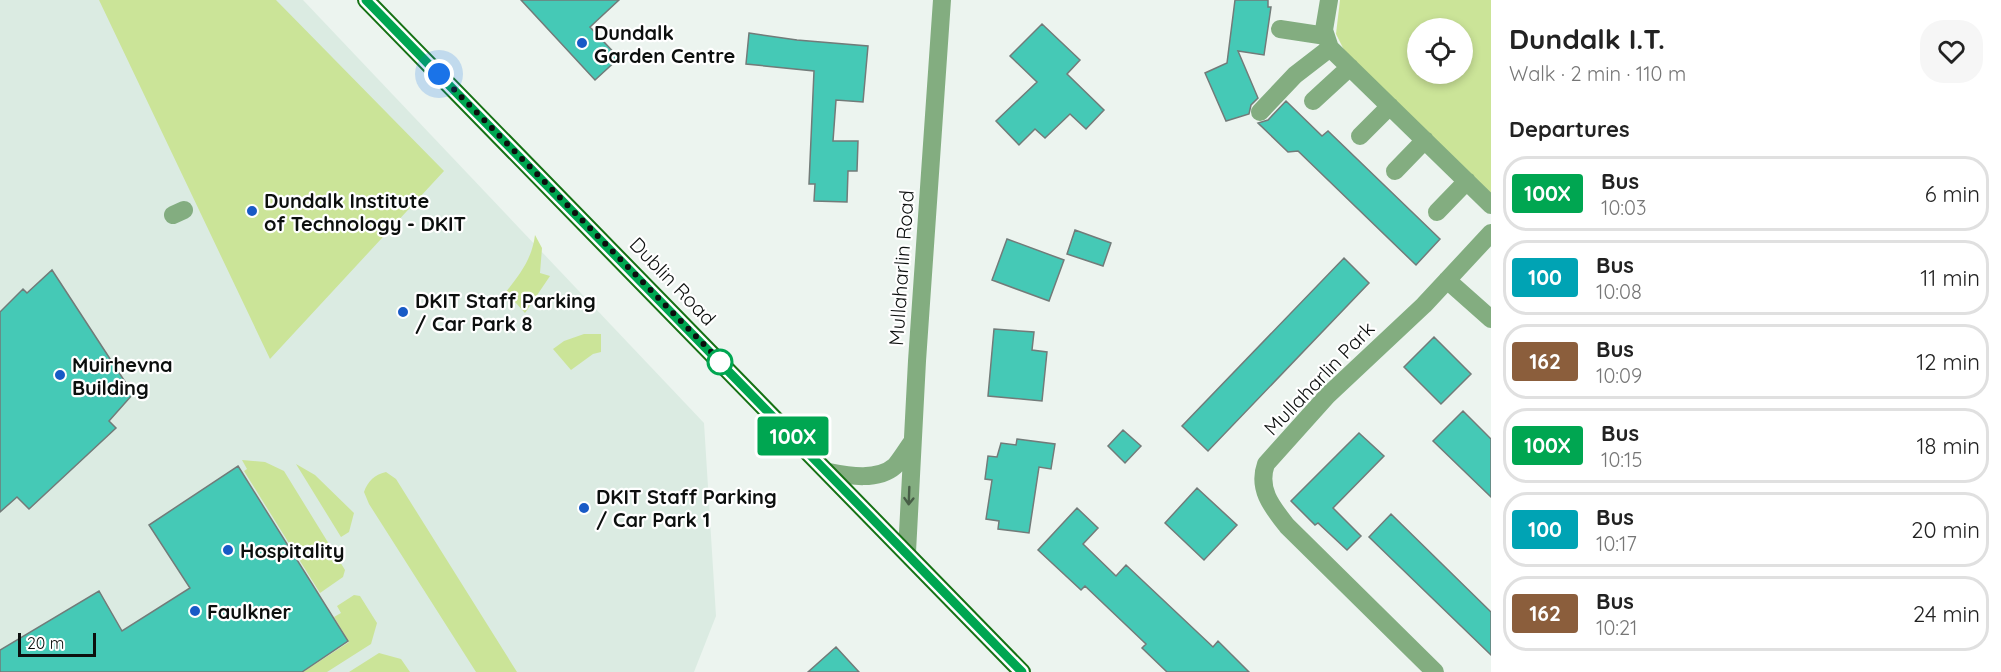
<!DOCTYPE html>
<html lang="en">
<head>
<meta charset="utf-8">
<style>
	body { margin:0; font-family:Quicksand,sans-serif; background:#f6f6f6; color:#222; height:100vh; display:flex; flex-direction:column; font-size:22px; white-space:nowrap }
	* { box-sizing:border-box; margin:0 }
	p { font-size:20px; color:#767676 }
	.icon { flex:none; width:33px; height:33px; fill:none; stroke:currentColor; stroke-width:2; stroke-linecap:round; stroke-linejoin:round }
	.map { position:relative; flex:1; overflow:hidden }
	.side { display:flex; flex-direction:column; background:#fff; width:510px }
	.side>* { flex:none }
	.badge { padding:0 12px; border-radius:4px; font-size:21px; line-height:39px }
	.controls { position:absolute; left:1407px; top:18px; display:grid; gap:12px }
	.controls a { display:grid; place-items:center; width:66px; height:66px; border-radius:50%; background:#fff; box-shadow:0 3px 9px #0003; font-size:30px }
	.scale { position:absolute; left:18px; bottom:15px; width:78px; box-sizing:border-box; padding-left:6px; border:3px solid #0c0f0e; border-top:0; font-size:16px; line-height:21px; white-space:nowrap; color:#0c0f0e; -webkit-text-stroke:4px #fff; paint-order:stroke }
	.you { position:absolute; width:30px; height:30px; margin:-15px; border:4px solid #fff; border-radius:50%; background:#1a73e8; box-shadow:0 0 0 9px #1a73e833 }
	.map>.badge { position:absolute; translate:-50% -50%; box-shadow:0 0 0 3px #fff }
	h2 { padding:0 18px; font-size:22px; line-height:54px }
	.round { display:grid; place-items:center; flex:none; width:63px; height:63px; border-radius:24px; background:#f6f6f6 }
	.head { display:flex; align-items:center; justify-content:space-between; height:102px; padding:0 18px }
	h1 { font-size:28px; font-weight:700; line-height:45px }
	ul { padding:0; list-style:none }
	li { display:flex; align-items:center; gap:18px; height:75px; margin:0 12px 9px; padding:0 6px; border:3px solid #e0e0e0; border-radius:24px }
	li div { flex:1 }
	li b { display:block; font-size:22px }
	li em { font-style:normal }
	li .badge { min-width:66px; font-weight:700; text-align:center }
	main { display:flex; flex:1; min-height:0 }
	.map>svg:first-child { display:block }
	.built { fill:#dbebe2 }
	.green { fill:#cbe498; fill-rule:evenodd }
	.building { fill:#45c9b6; stroke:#727b79; stroke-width:1.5 }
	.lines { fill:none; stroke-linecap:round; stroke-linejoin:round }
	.minor { stroke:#83ad80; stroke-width:18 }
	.major { stroke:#167215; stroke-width:18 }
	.oneway { stroke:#485e47 }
	.line-casing { stroke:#fff; stroke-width:14 }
	.line { stroke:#00a651; stroke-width:9 }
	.walk { stroke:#0c0f0e; stroke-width:6; stroke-dasharray:0 10.8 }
	.poi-dot { fill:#185ac6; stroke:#fff; stroke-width:2 }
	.stop-dot { fill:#fff; stroke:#00a651; stroke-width:3 }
	.labels { text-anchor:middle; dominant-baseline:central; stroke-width:4.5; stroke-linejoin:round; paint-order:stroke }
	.poi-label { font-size:20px; font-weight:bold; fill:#0c0f0e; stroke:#fff; text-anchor:start }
	.street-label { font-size:20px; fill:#0c0f0e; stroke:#fff }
</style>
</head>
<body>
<main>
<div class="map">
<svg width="1491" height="672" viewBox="0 0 1491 672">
	<rect width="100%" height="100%" fill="#ecf4ef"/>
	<path class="built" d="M0 0H303L704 423 716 616 694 672H0Z"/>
	<path class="green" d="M99 0H276L444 171 270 359Z
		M1340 0H1491V196L1348 58 1336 34ZM1418 28H1462V74H1418Z
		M535 235 542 248 540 273 550 276 525 313 506 292C520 274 532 259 535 235Z
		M584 334H601V352L593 354 571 370 553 349 564 341Z
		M242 460 265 462 284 471 345 570 343 577 320 593 244 471 247 469Z
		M296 464 315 475 354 513 349 532 341 537Z
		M386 472 396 479 517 672H476L369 504 364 492C368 481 374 475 386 472Z
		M354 595 360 596 377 623 371 644 327 672H303L349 642 334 617 341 613 337 606Z
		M379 653 401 659 410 672H349Z"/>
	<path class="building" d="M521 0H619L590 27 619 58 595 80Z
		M1235 0H1268V7H1271L1264 55 1238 51 1258 98 1251 105 1249 114 1226 121 1205 73 1227 63Z
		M1042 24 1080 60 1067 74 1104 110 1086 129 1070 114 1045 138 1035 129 1019 145 996 121 1037 82 1010 56Z
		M749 33 797 40 868 46 863 102 836 100 833 141H858L857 171H848L847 202 814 201 815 184H809L814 71 746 64Z
		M1286 101 1322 136 1328 131 1440 239 1416 265 1298 151 1288 152 1258 123 1268 120Z
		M1075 230 1111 243 1103 266 1067 254Z
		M1007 239 1064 260 1049 301 992 280Z
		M1344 258 1369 283 1208 451 1182 426Z
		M52 270 133 394 109 421 116 428 29 509 17 497 0 512V312L23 289 27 293Z
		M994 329 1034 332 1032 350 1047 352 1042 401 988 396Z
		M1434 337 1471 374 1441 404 1404 367Z
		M1463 411 1491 439V497L1433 441Z
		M1123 430 1141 446 1125 463 1108 446Z
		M1359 433 1384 456 1333 508 1361 536 1347 550 1318 523 1315 525 1291 501Z
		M1017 439 1055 444 1051 469 1039 467 1029 533 998 529 999 521 986 519 992 480 985 479 988 456 997 457 1001 443 1016 445Z
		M238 466 348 641 302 672H0V650L99 591 122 631 190 588 149 525Z
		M1197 488 1237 525 1204 560 1165 523Z
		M1077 508 1098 528 1083 544 1116 576 1126 565 1213 647 1218 641 1249 672H1167L1142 648 1146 644 1085 586 1081 590 1038 550Z
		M1391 514 1491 612V655L1369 537Z
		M836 647 859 672H808Z"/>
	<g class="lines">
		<path class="minor" d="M1329 0 1324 30 1330 48 1491 205
			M1280 29 1326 36
			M1313 101 1350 67
			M1260 112 1295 75 1330 48
			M1360 136 1390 106
			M1395 171 1425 140
			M1437 212 1467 181
			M173 215 184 210
			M1447 280 1491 319
			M829 472C849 476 878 481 895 466 901 459 907 449 912 442
			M907 552 917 361 942 0
			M1435 672 1287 526C1272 507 1257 489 1266 464L1327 396 1424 305 1491 233"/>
		<path class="major" d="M366 0 1022 672"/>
	</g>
	<defs><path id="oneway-shaft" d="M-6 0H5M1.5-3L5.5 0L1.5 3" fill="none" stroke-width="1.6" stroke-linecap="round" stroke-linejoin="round" transform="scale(1.5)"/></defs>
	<use class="oneway" href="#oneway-shaft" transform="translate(909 496) rotate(92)"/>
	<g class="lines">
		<defs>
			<path id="line" d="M366 0 1022 672"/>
		</defs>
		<use href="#line" class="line-casing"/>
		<use href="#line" class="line"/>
		<path class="walk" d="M439 74 723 364 720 362"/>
	</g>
	<g class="poi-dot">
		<circle cx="582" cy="43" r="6"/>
		<circle cx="252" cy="211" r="6"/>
		<circle cx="403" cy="312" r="6"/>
		<circle cx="60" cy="375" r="6"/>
		<circle cx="584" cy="508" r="6"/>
		<circle cx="228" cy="550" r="6"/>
		<circle cx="195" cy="611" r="6"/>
	</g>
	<circle class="stop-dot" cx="720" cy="362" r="12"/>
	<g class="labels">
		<g class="poi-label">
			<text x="594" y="32">Dundalk<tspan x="594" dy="23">Garden Centre</tspan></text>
			<text x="264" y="200">Dundalk Institute<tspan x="264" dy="23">of Technology - DKIT</tspan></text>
			<text x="415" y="300">DKIT Staff Parking<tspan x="415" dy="23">/ Car Park 8</tspan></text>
			<text x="72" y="364">Muirhevna<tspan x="72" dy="23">Building</tspan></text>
			<text x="596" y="496">DKIT Staff Parking<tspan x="596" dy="23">/ Car Park 1</tspan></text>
			<text x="240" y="550">Hospitality</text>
			<text x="207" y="611">Faulkner</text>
		</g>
		<g class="street-label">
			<text transform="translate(901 268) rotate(-86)">Mullaharlin Road</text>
			<text transform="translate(673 281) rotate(46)">Dublin Road</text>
			<text transform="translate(1319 378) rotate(-46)">Mullaharlin Park</text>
		</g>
	</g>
</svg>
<div class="controls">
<a><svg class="icon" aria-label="locate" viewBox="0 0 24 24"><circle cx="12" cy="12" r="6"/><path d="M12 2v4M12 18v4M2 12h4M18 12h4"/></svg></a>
</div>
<div class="scale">20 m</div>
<div class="you" style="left:439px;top:74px"></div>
<b class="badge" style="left:793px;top:436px;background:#00a651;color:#fff">100X</b>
</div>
<section class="side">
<div class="head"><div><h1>Dundalk I.T.</h1><p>Walk · 2 min · 110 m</p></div><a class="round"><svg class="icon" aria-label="heart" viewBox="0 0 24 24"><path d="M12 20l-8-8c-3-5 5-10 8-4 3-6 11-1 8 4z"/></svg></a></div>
<h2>Departures</h2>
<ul>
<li><span class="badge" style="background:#00a651;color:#fff">100X</span><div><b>Bus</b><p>10:03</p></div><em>6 min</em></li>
<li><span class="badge" style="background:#00a3b4;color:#fff">100</span><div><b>Bus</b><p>10:08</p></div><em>11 min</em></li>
<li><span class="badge" style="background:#8b5e3c;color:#fff">162</span><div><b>Bus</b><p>10:09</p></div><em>12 min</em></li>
<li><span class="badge" style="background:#00a651;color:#fff">100X</span><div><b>Bus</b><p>10:15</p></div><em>18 min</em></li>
<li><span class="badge" style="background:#00a3b4;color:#fff">100</span><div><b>Bus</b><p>10:17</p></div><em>20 min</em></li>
<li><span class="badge" style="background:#8b5e3c;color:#fff">162</span><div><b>Bus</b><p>10:21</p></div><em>24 min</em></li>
</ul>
</section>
</main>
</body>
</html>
